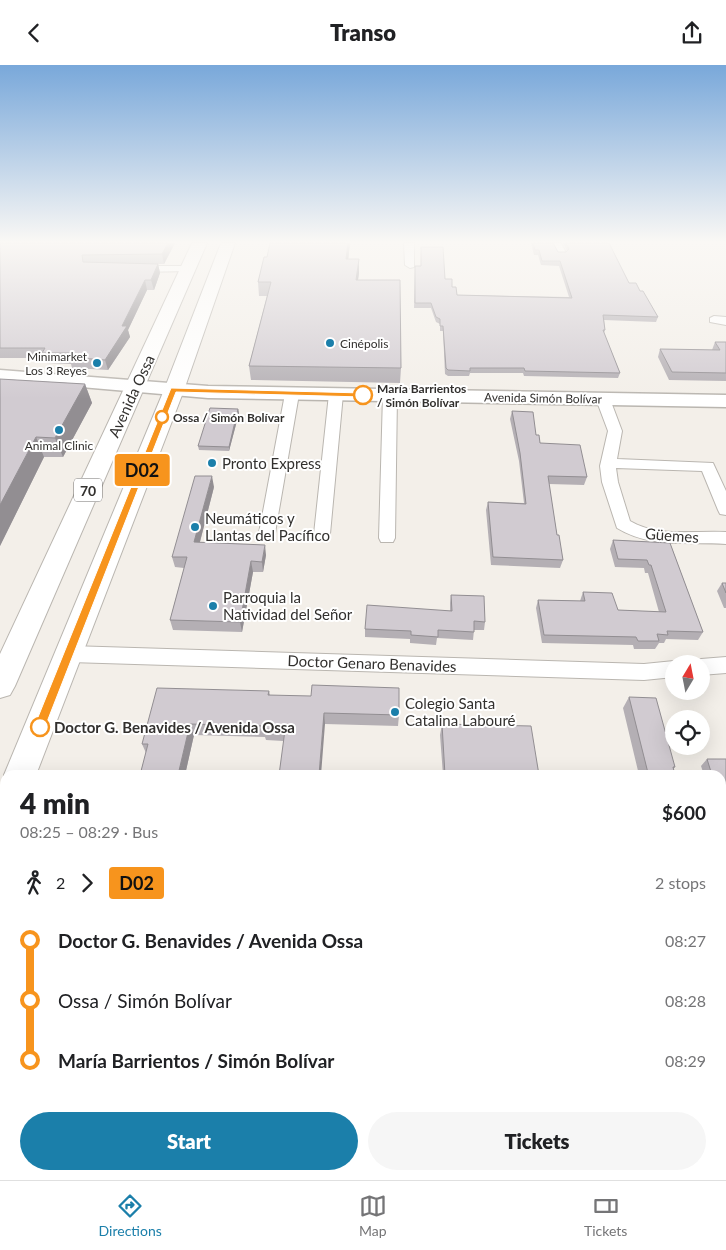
<!DOCTYPE html>
<html lang="en">
<head>
<meta charset="utf-8">
<style>
	body { margin:0; font-family:Lato,sans-serif; background:#f6f6f6; color:#202124; height:100vh; display:flex; flex-direction:column; font-size:19px; white-space:nowrap }
	* { box-sizing:border-box; margin:0 }
	p { font-size:16px; color:#757577 }
	.icon { flex:none; width:28px; height:28px; fill:none; stroke:currentColor; stroke-width:2; stroke-linecap:round; stroke-linejoin:round }
	.map { position:relative; flex:1; overflow:hidden }
	.panel { position:absolute; left:0px; top:705px; width:726px; height:410px; display:flex; flex-direction:column; background:#fff; border-radius:15px 15px 0 0; box-shadow:0 5px 20px #0002 }
	.panel>* { flex:none }
	.badge { padding:0 10px; border-radius:4px; font-size:18px; line-height:32px }
	.needle { width:32px; rotate:10deg }
	.buttons { position:absolute; left:665px; top:590px; display:grid; gap:10px }
	.buttons a { display:grid; place-items:center; width:45px; height:45px; border-radius:50%; background:#fff; box-shadow:0 5px 20px #0002; font-size:25px }
	.map>.badge { position:absolute; translate:-50% -50%; box-shadow:0 0 0 2px #fff }
	.legs { display:flex; align-items:center; gap:8px; height:55px; padding:0 20px; font-size:16px }
	.legs p { margin-inline-start:auto }
	.overview { display:flex; align-items:center; justify-content:space-between; height:85px; padding:0 20px }
	h1 { font-size:28px; font-weight:800; line-height:38px }
	.action { display:flex; gap:10px; margin-top:auto; padding:10px 20px }
	.action a { flex:1; height:58px; border-radius:30px; background:#1b7faa; color:#fff; font-size:20px; font-weight:800; line-height:58px; text-align:center }
	.action a+a { background:#f6f6f6; color:#202124 }
	ul { padding:0 20px; list-style:none }
	li { display:flex; align-items:center; gap:18px; height:60px; font-size:19px }
	li i { display:grid; place-items:center; width:8px; height:100%; margin:0 6px; background:currentColor }
	li i::after { content:''; width:12px; height:12px; margin:-6px; border:4px solid; border-radius:50%; background:#fff }
	li p { margin-inline-start:auto }
	li:first-child i { background:linear-gradient(#0000 50%,currentColor 0) }
	li:last-child i { background:linear-gradient(currentColor 50%,#0000 0) }
	header { display:flex; justify-content:space-between; align-items:center; height:65px; padding:0 20px; background:#fff; font-size:22px; font-weight:800 }
	.menu { display:flex; justify-content:space-around; align-items:center; height:70px; border-top:1px solid #e0e0e0; background:#fff; font-size:14px; color:#757577 }
	.menu a { display:grid; justify-items:center; gap:2px }
	.menu .selected { color:#1b7faa }
	.map>svg:first-child { display:block }
	.lines { fill:none; stroke-linecap:round; stroke-linejoin:round }
	.street-casing { stroke:#bab6b0; stroke-width:2 }
	.secondary-casing { stroke:#bab6b0; stroke-width:3 }
	.primary-casing { stroke:#bab6b0; stroke-width:2 }
	.street { fill:#fff; fill-rule:evenodd }
	.secondary { fill:#fff; fill-rule:evenodd }
	.primary { fill:#fff; fill-rule:evenodd }
	.wall { fill:#b4afb4 }
	.shaded-wall { fill:#928e92 }
	.building { fill:#d1cbd1; stroke:#928e92 }
	.line-1 { fill:#f7941d; stroke:#fff }
	.poi-dot { fill:#1b7faa; stroke:#fff; stroke-width:2 }
	.stop-1-dot { fill:#fff; stroke:#f7941d; stroke-width:2.5 }
	.labels { text-anchor:middle; dominant-baseline:central; stroke-width:4; stroke-linejoin:round; paint-order:stroke }
	.far-poi-label { font-size:12px; fill:#32302e; stroke:#fff; text-anchor:start }
	.far-stop-label { font-size:12px; font-weight:bold; fill:#32302e; stroke:#fff; text-anchor:start }
	.far-street-label { font-size:12px; fill:#32302e; stroke:#fff }
	.shield { fill:#fff; stroke:#706e6d; stroke-width:1 }
	.shield-label { font-size:14px; font-weight:bold; fill:#32302e }
	.street-label { font-size:15px; fill:#32302e; stroke:#fff }
	.poi-label { font-size:15px; fill:#32302e; stroke:#fff; text-anchor:start }
	.stop-label { font-size:15px; font-weight:bold; fill:#32302e; stroke:#fff; text-anchor:start }
</style>
</head>
<body>
<header><svg class="icon" aria-label="back" viewBox="0 0 24 24"><path d="M15 5l-7 7 7 7"/></svg>Transo<svg class="icon" aria-label="share" viewBox="0 0 24 24"><path d="M12 15V3M7 8l5-5 5 5M5 13v7h14v-7"/></svg></header>
<div class="map">
<svg width="726" height="1115" viewBox="0 0 726 1115">
	<rect width="100%" height="100%" fill="#f3efe9"/>
	<g class="lines">
		<defs>
			<path id="street" d="M404 178H414V202L410 203 405 200Z
				M551 178H561L566 188 565 190H557Z
				M189 201 193 202V206L135 207 130 204 135 201Z
				M714 251 726 252V260L710 257V253Z
				M292 325 299 329 275 468 273 472H261L259 468 285 329Z
				M336 325 343 329 330 469 328 473H316L314 469 329 329Z
				M390 326 397 330 395 473 393 477H381L379 473 383 330Z
				M603 330 610 334 622 366 617 394 713 398 726 426V450L720 449 718 445 702 406 616 403 618 417 630 456C659 473 694 465 726 467V479C688 476 651 484 617 463L602 417 600 401 608 366 596 334Z
				M70 581 644 599 674 596 681 599H674V612L644 615 70 597 63 594 60 589 63 584Z
				M726 592V608L701 610V599H693L701 594Z"/>
			<path id="secondary" d="M0 305 208 321 726 330V342L208 333 0 315Z"/>
			<path id="primary" d="M192 178H207L15 621 10 630 0 633V589Z
				M221 178H235L184 325 36 710H5V713L4 710 164 325Z
				M5 730V772L0 774V732Z"/>
		</defs>
		<use href="#street" class="street-casing"/>
		<use href="#secondary" class="secondary-casing"/>
		<use href="#primary" class="primary-casing"/>
		<use href="#street" class="street"/>
		<use href="#secondary" class="secondary"/>
		<use href="#primary" class="primary"/>
	</g>
	<path class="wall" d="M0 178H175L164 199H158L160 208 154 225H147L128 265 130 272 108 305 72 303 71 299 46 298 44 293H0Z
		M350 178 348 194 359 208 358 215 401 303 400 318 251 315 249 301 267 231H259L258 217 267 192Z
		M531 178H553L558 187H566L567 186 563 178H609L629 218 640 226 658 252 656 257 604 255 605 265 604 268 620 308 618 313 524 311 523 308H470L469 311H448L445 309 443 266H440V259L436 257 431 243H414L415 201 445 214 452 222 457 230 569 232 559 201 541 200 538 190H534Z
		M715 277H726V316L669 315 658 292 660 284 712 285Z
		M0 314 85 319 92 338 63 392H44L0 481Z
		M238 344 239 348 229 386 199 385 198 381Z
		M512 346 536 370 540 378 587 412 584 420 549 419 557 470 563 495 560 503 491 500 486 445 488 437 524 438 519 396 510 354Z
		M214 422 200 477 266 490 263 507H253L242 567 173 565 170 555 184 503 175 502 172 492Z
		M613 475 670 478 703 567 698 575 666 574 664 578H659L655 584H634L633 580 542 578 536 543 538 535 580 536 583 527 618 545 659 547 648 508H645L644 503 615 502 610 484Z
		M722 518H726V543H724L717 526Z
		M451 530 485 557 484 565H474L473 575 437 573 436 580 410 578V574L365 572V564L450 546V538Z
		M269 626 270 630 399 650 398 661 325 659 283 676 266 675 265 672 194 670 185 710H140L146 688 142 679Z
		M629 632 675 702 673 704 675 710H639L623 643Z
		M442 659 539 710H443L440 670Z
		M707 694H726V752L722 751 721 748V710H704L701 701Z"/>
	<path class="shaded-wall" d="M168 178H175L164 199 162 189Z
		M348 178H350L347 207 346 194Z
		M359 194V208L356 228V215Z
		M158 199 160 208 154 225 151 215Z
		M145 215 147 225 128 265 130 272 108 305 105 295Z
		M85 319 92 338 63 392 55 373Z
		M238 344 239 348 229 386V382Z
		M36 372 44 392 0 481V440Z
		M212 411 214 422 197 488 194 477Z
		M265 480 266 490 263 507 262 497Z
		M251 496 253 507 242 567 240 557Z
		M324 648 325 659 321 710H319Z
		M190 659 194 670 185 710H178Z"/>
	<path class="building" d="M0 178H168L162 189 82 190 83 197 158 199 151 215H145L122 261H127L105 295 68 292 72 288H42L45 283H0Z
		M270 178H348L346 194H359L356 215H400L401 303 249 301 271 217H258L264 192H267Z
		M533 178H553L558 187H566L569 184 566 178H609L629 218H636L640 226H643L658 252 603 250 605 265H603L620 308 525 306 524 303H470V306L448 305 446 303 443 261H440V254L436 252 431 238H415V201H421V182H443L445 214H452V222H456L457 230 572 233 560 196H542L539 185H535Z
		M715 277H726V308L672 307 660 284 720 285Z
		M0 314 85 319 55 373 36 372 0 440Z
		M210 343 238 344 229 382 198 381Z
		M512 346 533 347 536 370H539L540 378 580 380 587 412 548 411 557 470H559L563 495 493 492 488 437 526 439 520 388Z
		M195 411H212L194 477 265 480 262 497 251 496 240 557 170 555 187 492H172Z
		M613 475 670 478 703 567 667 566 668 570 657 569 659 576H638L636 572 544 570 538 535 585 536 583 527 612 528 618 545 666 547 651 500H649L647 495 618 494Z
		M722 518H726V528Z
		M451 530 484 531 485 557 474 556V567L438 565V572L411 570V566L365 564 367 540 452 546Z
		M312 620 399 623V650L324 648 319 710H279L285 665 263 664 264 661 190 659 178 710H140L148 679H142L157 623 269 626 268 630 311 631Z
		M629 632 656 633 675 702H673L675 710H644V708H648Z
		M442 659 531 661 539 710H445Z
		M707 694H726V737L721 723V710H712Z
		M214 1110H331L330 1115H213Z"/>
	<linearGradient id="sky" x2="0" y2="1"><stop stop-color="#79a8da"/><stop offset="0.53" stop-color="#faf8f5"/><stop offset="1" stop-color="#faf8f5" stop-opacity="0"/></linearGradient>
	<rect width="726" height="334" fill="url(#sky)"/>
	<path class="line-1" d="M171 323 363 328 367 330 363 332 176 327 45 662 44 665H36L34 662Z"/>
	<g class="poi-dot">
		<circle cx="330" cy="278" r="5"/>
		<circle cx="97" cy="298" r="5"/>
		<circle cx="59" cy="365" r="5"/>
		<circle cx="212" cy="398" r="5"/>
		<circle cx="195" cy="462" r="5"/>
		<circle cx="213" cy="541" r="5"/>
		<circle cx="395" cy="647" r="5"/>
	</g>
	<g class="stop-1-dot">
		<circle cx="363" cy="330" r="9"/>
		<circle cx="162" cy="352" r="6"/>
		<circle cx="40" cy="662" r="9"/>
	</g>
	<g class="labels">
		<g class="far-poi-label">
			<text x="340" y="278">Cinépolis</text>
			<text x="87" y="291" text-anchor="end">Minimarket<tspan x="87" dy="14">Los 3 Reyes</tspan></text>
			<text x="59" y="380" text-anchor="middle">Animal Clinic</text>
		</g>
		<g class="far-stop-label">
			<text x="377" y="323">María Barrientos<tspan x="377" dy="14">/ Simón Bolívar</tspan></text>
			<text x="173" y="352">Ossa / Simón Bolívar</text>
		</g>
		<g class="far-street-label">
			<text transform="translate(543 333) rotate(1)">Avenida Simón Bolívar</text>
		</g>
		<rect class="shield" x="74" y="413.5" width="28" height="23" rx="4"/>
		<g class="shield-label">
			<text x="88" y="425">70</text>
		</g>
		<g class="street-label">
			<text transform="translate(131 331) rotate(-65)">Avenida Ossa</text>
			<text transform="translate(672 470) rotate(4)">Güemes</text>
			<text transform="translate(372 598) rotate(2)">Doctor Genaro Benavides</text>
		</g>
		<g class="poi-label">
			<text x="222" y="398">Pronto Express</text>
			<text x="205" y="453">Neumáticos y<tspan x="205" dy="17">Llantas del Pacífico</tspan></text>
			<text x="223" y="532">Parroquia la<tspan x="223" dy="17">Natividad del Señor</tspan></text>
			<text x="405" y="638">Colegio Santa<tspan x="405" dy="17">Catalina Labouré</tspan></text>
		</g>
		<g class="stop-label">
			<text x="54" y="662">Doctor G. Benavides / Avenida Ossa</text>
		</g>
	</g>
</svg>
<div class="buttons">
<a><svg class="needle" viewBox="-14 -14 28 28"><path d="M0-13l5 13h-10z" fill="#e53935"/><path d="M0 13l5-13h-10z" fill="#757577"/></svg></a>
<a><svg class="icon" aria-label="locate" viewBox="0 0 24 24"><circle cx="12" cy="12" r="6"/><path d="M12 2v4M12 18v4M2 12h4M18 12h4"/></svg></a>
</div>
<b class="badge" style="left:142px;top:405px;background:#f7941d;color:#111">D02</b>
<section class="panel">
<div class="overview"><div><h1>4 min</h1><p>08:25 – 08:29 · Bus</p></div><b>$600</b></div>
<div class="legs"><svg class="icon" aria-label="walk" viewBox="0 0 24 24"><circle cx="13" cy="4" r="2"/><path d="M13 8l-2 6 4 7M11 14l-3 7M7 12l3-4h3l4 4"/></svg>2<svg class="icon" aria-label="forward" viewBox="0 0 24 24"><path d="M9 5l7 7-7 7"/></svg><b class="badge" style="background:#f7941d;color:#111">D02</b><p>2 stops</p></div>
<ul>
<li><i style="color:#f7941d"></i><b>Doctor G. Benavides / Avenida Ossa</b><p>08:27</p></li>
<li><i style="color:#f7941d"></i><span>Ossa / Simón Bolívar</span><p>08:28</p></li>
<li><i style="color:#f7941d"></i><b>María Barrientos / Simón Bolívar</b><p>08:29</p></li>
</ul>
<div class="action"><a>Start</a><a>Tickets</a></div>
</section>
</div>
<nav class="menu">
<a class="selected"><svg class="icon" aria-label="directions" viewBox="0 0 24 24"><path d="M12 3l9 9-9 9-9-9zM9 14v-3h6M13 9l2 2-2 2"/></svg>Directions</a>
<a><svg class="icon" aria-label="map" viewBox="0 0 24 24"><path d="M3 6l6-2 6 2 6-2v14l-6 2-6-2-6 2zM9 4v14M15 6v14"/></svg>Map</a>
<a><svg class="icon" aria-label="tickets" viewBox="0 0 24 24"><path d="M3 7h18v10H3zM15 7v10"/></svg>Tickets</a>
</nav>
</body>
</html>
